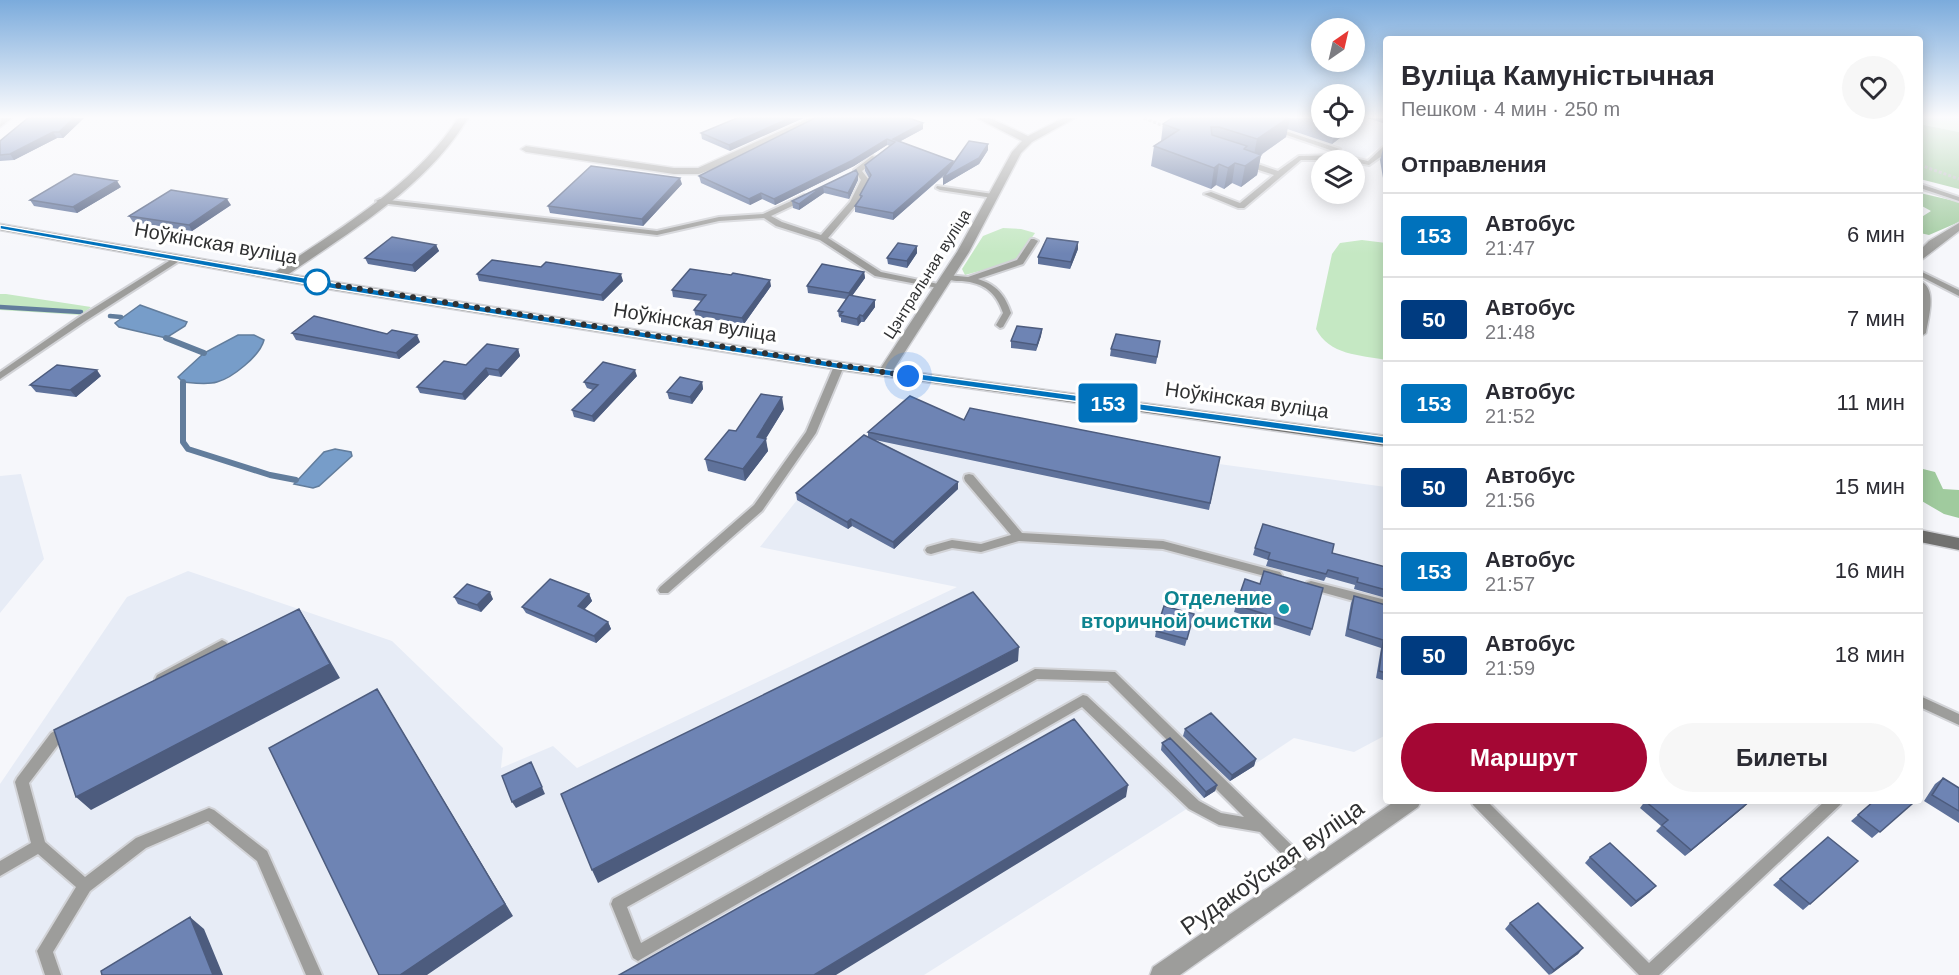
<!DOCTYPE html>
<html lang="ru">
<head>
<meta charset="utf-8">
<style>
	body { margin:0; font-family:Arial,sans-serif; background:#f7f7f7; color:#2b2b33; height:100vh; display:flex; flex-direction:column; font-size:22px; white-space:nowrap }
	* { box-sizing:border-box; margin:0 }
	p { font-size:20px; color:#7c7c81 }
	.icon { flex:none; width:33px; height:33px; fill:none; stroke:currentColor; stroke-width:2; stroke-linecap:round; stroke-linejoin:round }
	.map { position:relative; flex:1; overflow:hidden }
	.details { position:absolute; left:1383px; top:36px; width:540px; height:768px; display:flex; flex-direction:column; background:#fff; border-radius:6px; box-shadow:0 3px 15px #0003 }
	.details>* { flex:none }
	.badge { padding:0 12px; border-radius:4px; font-size:21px; line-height:39px }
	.needle { width:39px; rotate:34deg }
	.buttons { position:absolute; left:1311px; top:18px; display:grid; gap:12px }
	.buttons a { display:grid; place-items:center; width:54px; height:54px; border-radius:50%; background:#fff; box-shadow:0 3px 15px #0003; font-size:30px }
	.you { position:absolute; width:30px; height:30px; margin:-15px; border:4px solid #fff; border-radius:50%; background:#1a73e8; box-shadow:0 0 0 9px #1a73e833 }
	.map>.badge { position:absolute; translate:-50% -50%; box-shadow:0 0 0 3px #fff }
	h2 { padding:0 18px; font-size:22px; line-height:54px }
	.round { display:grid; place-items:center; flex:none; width:63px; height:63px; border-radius:32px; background:#f7f7f7 }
	.head { display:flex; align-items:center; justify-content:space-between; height:102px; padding:0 18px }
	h1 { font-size:28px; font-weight:700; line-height:45px }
	.cta { display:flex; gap:12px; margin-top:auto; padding:12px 18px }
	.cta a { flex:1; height:69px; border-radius:36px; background:#a40734; color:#fff; font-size:24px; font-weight:700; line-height:69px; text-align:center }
	.cta a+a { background:#f7f7f7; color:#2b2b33 }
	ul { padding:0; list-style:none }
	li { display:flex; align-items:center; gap:18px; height:84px; padding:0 18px; border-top:2px solid #e1e1e2 }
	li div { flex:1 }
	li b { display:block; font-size:22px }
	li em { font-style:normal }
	li .badge { min-width:66px; font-weight:700; text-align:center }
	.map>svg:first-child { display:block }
	.built { fill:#e7ecf6 }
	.green { fill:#c5e8c3 }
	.forest { fill:#a0cb9e }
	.water { fill:#779dc9; stroke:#627d9c; stroke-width:1.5 }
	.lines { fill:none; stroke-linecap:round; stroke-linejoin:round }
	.stream-far1 { stroke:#627d9c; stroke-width:4.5 }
	.stream { stroke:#627d9c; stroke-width:6 }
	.service-casing { stroke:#d2d3d7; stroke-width:4 }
	.minor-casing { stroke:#d2d3d7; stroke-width:3 }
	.tertiary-casing { stroke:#d2d3d7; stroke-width:3 }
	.secondary-casing { stroke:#d2d3d7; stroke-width:3 }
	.path { stroke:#babbbe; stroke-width:3; stroke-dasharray:3 2; stroke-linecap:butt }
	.service { fill:#9d9d9b; fill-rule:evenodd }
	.minor { fill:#9d9d9b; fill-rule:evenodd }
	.tertiary { fill:#9d9d9b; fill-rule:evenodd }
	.secondary { fill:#727270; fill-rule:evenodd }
	.wall { fill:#5f729b }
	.shaded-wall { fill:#4d5c7e }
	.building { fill:#6e84b4; stroke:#4d5c7e; stroke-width:1.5 }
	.line { fill:#0072bc; stroke:#fff; stroke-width:1.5 }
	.walk { stroke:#303132; stroke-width:6; stroke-dasharray:0 10.8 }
	.stop-dot { fill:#fff; stroke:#0072bc; stroke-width:3 }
	.culture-dot { fill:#0f9aa8; stroke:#fff; stroke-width:2 }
	.labels { text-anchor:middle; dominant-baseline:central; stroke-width:6; stroke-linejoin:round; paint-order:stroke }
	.far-street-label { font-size:16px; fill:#303132; stroke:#fff }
	.street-label { font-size:20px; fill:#303132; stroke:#fff }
	.culture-label { font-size:20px; font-weight:bold; fill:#0d838f; stroke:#fff; text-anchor:end }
	.near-street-label { font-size:24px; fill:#303132; stroke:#fff }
</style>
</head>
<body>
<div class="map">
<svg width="1959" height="975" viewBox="0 0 1959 975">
	<rect width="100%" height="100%" fill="#f6f7fb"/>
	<path class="built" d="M1224 118 1322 128H1354L1355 118H1386V142L1361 161Z
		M910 403 964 427 970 414 1219 464 1386 487V735L1354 752 1294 738 1204 798 924 975H0V784L127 597 188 571 392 641 503 748 501 768 553 746 577 768 957 587 760 547 797 500Z
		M21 474 44 559 0 613V476Z"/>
	<path class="green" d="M1920 118H1959V132L1920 124Z
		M1003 228 1021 229 1035 233 1016 261 965 275 962 269 983 236Z
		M1362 240 1386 243V360C1360 355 1329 355 1316 329L1332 254 1340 243Z
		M0 294H6L91 307 81 315 0 310Z"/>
	<path class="forest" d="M1920 124 1959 132V189L1920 179Z
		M1920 193 1959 202V222L1929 235 1920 233V218L1931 211 1920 205Z
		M1923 469 1935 472 1943 489 1959 490V518L1944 514 1920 500Z"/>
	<path class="water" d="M140 305 187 322 185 326 166 338 119 327 115 323Z
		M238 335H254L264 340C260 356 232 378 217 382 207 385 194 383 183 382L178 377 204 353Z
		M335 449 351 452 352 456 319 486 313 488 294 484 324 452Z"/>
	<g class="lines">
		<path class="stream-far1" d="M0 307 81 312
			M110 316 121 317"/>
		<path class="stream" d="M166 338 204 353
			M183 382V442L188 449 270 475 296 480"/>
		<defs>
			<path id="service" d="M1272 128H1276L1340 149 1333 151 1272 130Z
				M1383 147H1386V153L1369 165 1354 162V160H1301L1244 208H1238L1204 194 1211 192 1240 203 1274 175 1243 165V161H1249L1278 171 1299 156 1340 155 1368 161Z
				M872 156 879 158 862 171 869 180 856 205 828 238 881 272 943 285V289L875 276 820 240 776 226 764 218 719 221 657 235 380 203 376 201 380 199 657 231 719 217 763 214 804 195 808 197 807 199 771 216 782 222 821 235 850 202 861 180 854 170Z
				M1920 184 1959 197V201L1920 188Z
				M937 186 993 194 997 196 993 198 940 190 936 188Z
				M1031 239H1034L1038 241 1023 264 978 279C997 285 1005 295 1011 313L1003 327 1000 328 996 325 1003 313C996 292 984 283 962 281 955 281 948 281 943 278L947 275 968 277 1017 260Z
				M177 256H180L184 258 84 322 0 379V372L78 318Z
				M1920 271 1959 290V296L1920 276Z
				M839 363 844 366 816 433 762 511 668 593H660L658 590 660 587 754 505 806 432 834 366Z
				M969 474 973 475 1022 533 1163 541 1276 571 1280 572 1282 575 1280 578 1276 579 1163 549 1019 541 981 552 952 548 931 554 927 553 925 550 927 547 952 540 981 544 1011 535 965 481 964 478 965 475Z
				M1311 581 1386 600V610L1307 588 1305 585 1307 582Z
				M222 640 226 642 228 645 226 648 165 683 161 684 157 683 155 679 157 675Z
				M1035 669 1115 672 1315 868 1317 873 1315 878 1310 880 1305 878 1260 832 1219 825 1189 809 1082 707 643 958 638 961 633 958 611 904 613 899ZM1037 679 1108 681 1244 817 1221 813 1199 801 1087 696 1083 695 641 943 627 907Z
				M1920 696 1959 714V725L1920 707Z
				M68 724 73 726 74 730 73 734 61 741 29 783 45 842 85 877 136 838 209 808 214 810 267 851 322 975H306L257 861 208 821 146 848 90 891 53 952 61 975H45L37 951 76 887 38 854 0 876V861L31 843 15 782 17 778 51 733Z
				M1471 801H1487L1649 963 1825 801H1842L1840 805 1659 975H1639L1473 805Z"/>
			<path id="minor" d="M12 118 0 127 1 118Z
				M458 118H468C426 188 349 232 283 278H275V272C337 230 418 183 458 118Z
				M809 118H822L732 162 699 174H674L526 152 521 149 526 146 674 168H698Z
				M977 118H990L1028 136 1063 118H1075L1032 142 1021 153 969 252 890 375H880L878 372 957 252 1012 152 1022 141Z
				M1959 223V231L1920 261V250L1929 241Z
				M1920 281C1938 288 1928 319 1926 333L1920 337Z"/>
			<path id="tertiary" d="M1395 801H1421L1418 807 1180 975H1150L1153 967Z"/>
			<path id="secondary" d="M0 224 334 282 839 362 1386 436V446L839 370 334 290 0 230Z
				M1920 530 1959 538V550L1920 542Z"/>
		</defs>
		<use href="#service" class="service-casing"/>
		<use href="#minor" class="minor-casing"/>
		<use href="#tertiary" class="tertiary-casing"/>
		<use href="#secondary" class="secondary-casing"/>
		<path class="path" d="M1144 118 1166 127
			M1920 165 1959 179"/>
		<use href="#service" class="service"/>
		<use href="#minor" class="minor"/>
		<use href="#tertiary" class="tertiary"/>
		<use href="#secondary" class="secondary"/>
	</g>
	<path class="wall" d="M28 118H84L63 138H57L14 160 0 161V141Z
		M737 118 730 151 702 139 701 133Z
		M1172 118H1322V128H1353L1332 144 1287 129 1286 137 1261 155 1257 175 1241 187 1232 183 1224 189 1216 185 1211 189 1151 166 1154 146 1161 141 1163 124Z
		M1367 118H1386V124Z
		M923 129 899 142 953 164 988 150 979 164 943 185 948 172 893 220 855 212V206L860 199V195L869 178 865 171V165L890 146 887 145 854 166 775 205 762 199 750 205 701 183 699 176Z
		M1386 144V179L1383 178 1380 160 1384 145Z
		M856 170 858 180 849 199 824 193 799 210 793 208 792 201Z
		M682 184 643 226 550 213 548 206Z
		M121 187 77 213 34 206 30 200Z
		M231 205 192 231 133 222 129 216Z
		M436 245 439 251 415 272 368 264 365 258Z
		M917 246V253L907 268 888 264 887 258Z
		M1078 249 1070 269 1038 264V257Z
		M864 272 865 278 852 296 875 300V307L864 322H861L858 326 841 322V318L839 317 838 311 846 299 808 293 807 286Z
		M477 274 623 281 603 301 479 281Z
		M771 286 744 324 696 317 694 310 702 301 673 297 672 290Z
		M1042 329 1041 336 1036 351 1011 348V341Z
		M292 333 387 334 420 342 399 359 296 340Z
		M1159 348 1156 364 1110 356 1111 349Z
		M518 349 520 356 501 377 489 375 465 400 420 393 417 387 466 365Z
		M101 376 76 397 36 392 30 385Z
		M637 376 594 422 574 417 572 410 593 390 587 388 584 382Z
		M702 382 703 389 692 404 669 399 667 392Z
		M784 409 765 439 768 451 745 481 708 471 705 459 736 431Z
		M964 420 1220 457 1209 510 875 440 958 482V489L894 549 852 526 848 529 797 500 796 493 868 437V432Z
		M1255 548 1332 553 1386 567V598L1354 589 1355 585 1326 577 1324 581 1266 566 1268 560 1253 555Z
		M589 594 592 601 584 610 608 622 611 629 596 643 526 613 522 607Z
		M1354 596 1386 605V681L1376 678 1381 648 1345 636 1351 603Z
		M454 597 493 599 481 612 458 604Z
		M1236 605 1312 629 1310 636 1234 612Z
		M1194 614 1185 646 1155 637 1156 631Z
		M1185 729 1256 759 1254 766 1230 781 1183 736Z
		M1162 743 1217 785 1215 791 1204 798 1161 750Z
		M1943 778 1959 788V823L1924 801 1935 784Z
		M1645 801 1744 807 1685 856 1656 831 1661 826 1640 808Z
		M1874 801 1913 803 1872 838 1851 821Z
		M1828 837 1810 904 1803 910 1773 885Z
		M1590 857 1650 892 1631 907 1585 863Z
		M1510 923 1583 948 1578 954 1549 975 1505 929Z"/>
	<path class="shaded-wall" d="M74 118H84L63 138 59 132Z
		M790 118H804L730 151 729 145Z
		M1288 118H1290L1286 137 1253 160 1257 139Z
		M1354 118H1365L1354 126Z
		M923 123V129L895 144 893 139Z
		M1336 128H1353L1332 144Z
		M53 132 57 138 14 160 10 154Z
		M887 139V145L854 166 775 205 774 199Z
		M988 144V150L979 164 943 185V178Z
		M1261 155 1257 175 1241 187 1245 166Z
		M953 161V167L893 220V213Z
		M1235 163 1232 183 1224 189 1228 168Z
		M1219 164 1216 185 1211 189 1214 168Z
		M858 174V180L849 199 848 193Z
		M680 178 682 184 643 226 642 219Z
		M117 181 121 187 77 213 73 207Z
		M823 186 824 193 799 210V204Z
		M761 193 762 199 750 205 749 199Z
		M227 199 231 205 192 231 189 225Z
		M1078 242V249L1070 269 1071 262Z
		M436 245 439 251 415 272 412 265Z
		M917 246V253L907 268V261Z
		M864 272 865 278 849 300V293Z
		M621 274 623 281 603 301 601 295Z
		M770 280 771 286 744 324 742 318Z
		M875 300V307L864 322 863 316Z
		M860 315 861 322 858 326 857 319Z
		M1042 329 1041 336 1036 351 1037 345Z
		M417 335 420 342 399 359 396 353Z
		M518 349 520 356 501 377 498 370Z
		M486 368 489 375 465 400 462 394Z
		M97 370 101 376 76 397 70 390Z
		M635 370 637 376 594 422 592 416Z
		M702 382 703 389 692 404 690 397Z
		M782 397 784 409 762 445 766 439 768 451 745 481 743 469 757 437Z
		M958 482V489L894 549 893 542Z
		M851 519 852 526 848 529 847 522Z
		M490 592 493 599 481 612 477 605Z
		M589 594 592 601 581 613 578 606Z
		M299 609 308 623 340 678 91 810 76 797Z
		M608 622 611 629 596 643 594 636Z
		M1019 647 1018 661 598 883 592 870Z
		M377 689 513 916 427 975H400Z
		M1256 759 1254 766 1230 781 1232 775Z
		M531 762 545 794 516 808 512 802Z
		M1128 785 1126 797 836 975H814Z
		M1217 785 1215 791 1204 798 1206 792Z
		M1750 801 1744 807 1685 856 1691 850Z
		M1656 886 1650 892 1631 907 1636 901Z
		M190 917 204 929 223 975H213Z
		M1583 948 1578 954 1550 975 1554 970Z"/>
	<path class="building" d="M28 118H74L59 132H53L10 154 0 155V141Z
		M737 118H790L729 145 701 133Z
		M815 118H909L923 123 893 139 953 161 893 213 855 206 862 196 860 195 871 175 865 165 895 142 887 139 853 160 774 199 761 193 749 199 699 176Z
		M1172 118H1288L1257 139 1219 127H1211L1212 135 1247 146 1244 149 1261 155 1245 166 1235 163 1228 168 1219 164 1214 168 1154 146 1179 130 1163 124Z
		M969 141 988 144 979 158 943 178Z
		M591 166 680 178 642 219 548 206Z
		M856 170 858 174 848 193 823 186 799 204 792 201Z
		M74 174 117 181 73 207 30 200Z
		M171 190 227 199 189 225 129 216Z
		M392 237 436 245 412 265 365 258Z
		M1047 238 1078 242 1071 262 1038 257Z
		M898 243 917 246 907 261 887 258Z
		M492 260 541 267 546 262 621 274 601 295 477 274Z
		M822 264 864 272 849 293 807 286Z
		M690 269 731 275 733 273 770 280 742 318 694 310 706 295 672 290Z
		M849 295 875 300 863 316 860 315 857 319 840 315 843 312 838 311Z
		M314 316 387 334 392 330 417 335 396 353 292 333Z
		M1017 326 1042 329 1037 345 1011 341Z
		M1116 334 1160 341 1157 357 1111 349Z
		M487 344 518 349 498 370 486 368 462 394 417 387 444 361 466 365Z
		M603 362 635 370 592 416 572 410 598 385 584 382Z
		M57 365 97 370 70 390 30 385Z
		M680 377 702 382 690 397 667 392Z
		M761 394 782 397 757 437 766 439 743 469 705 459 729 430 736 431Z
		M910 396 964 420 970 408 1220 457 1210 503 868 432Z
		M864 435 958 482 893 542 851 519 847 522 796 493Z
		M1263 524 1334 544 1332 553 1386 567V590L1357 582 1358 578 1328 570 1326 574 1268 559 1270 553 1255 548Z
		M1264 571 1323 588 1312 629 1236 605 1245 579 1260 584Z
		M550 579 589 594 578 606 608 622 594 636 522 607Z
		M467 584 490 592 477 605 454 597Z
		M973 592 1019 647 592 870 561 794Z
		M1354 596 1386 605V641L1348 629Z
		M1164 606 1194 614 1187 639 1156 631Z
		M299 609 330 664 76 797 54 730Z
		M1383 642 1386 643V673L1379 671Z
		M377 689 505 904 400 975H379L269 748Z
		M1211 713 1256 759 1232 775 1185 729Z
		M1074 719 1128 785 814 975H619Z
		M1170 738 1217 785 1206 792 1162 743Z
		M531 762 542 787 512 802 502 776Z
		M1943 778 1959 788V811L1932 795Z
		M1645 801H1750L1691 850 1662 825 1668 820Z
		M1874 801H1910L1913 803 1880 832 1858 815Z
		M1828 837 1858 861 1810 904 1780 879Z
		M1610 843 1656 886 1636 901 1590 857Z
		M1538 903 1583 948 1554 970 1510 923Z
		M190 917 213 975H102L101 971Z"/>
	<linearGradient id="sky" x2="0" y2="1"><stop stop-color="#7babdc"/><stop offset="0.46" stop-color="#fbfbfd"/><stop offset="1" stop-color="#fbfbfd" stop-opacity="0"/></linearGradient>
	<rect width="1959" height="254" fill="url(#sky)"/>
	<path class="line" d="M0 225 334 283 839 363 1386 437 1392 441 1386 444 839 369 334 289 0 229Z"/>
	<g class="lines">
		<path class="walk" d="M317 282 908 376"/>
	</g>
	<circle class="stop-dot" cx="317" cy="282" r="12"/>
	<circle class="culture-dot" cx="1284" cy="609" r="6"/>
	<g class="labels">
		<g class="far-street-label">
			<text transform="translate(927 274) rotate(-58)">Цэнтральная вуліца</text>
		</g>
		<g class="street-label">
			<text transform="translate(216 243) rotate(10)">Ноўкінская вуліца</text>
			<text transform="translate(695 322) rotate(9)">Ноўкінская вуліца</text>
			<text transform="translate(1247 400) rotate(8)">Ноўкінская вуліца</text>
		</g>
		<g class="culture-label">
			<text x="1272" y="598">Отделение<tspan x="1272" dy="23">вторичной очистки</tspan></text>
		</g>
		<g class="near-street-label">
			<text transform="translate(1272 867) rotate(-35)">Рудакоўская вуліца</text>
		</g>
	</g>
</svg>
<div class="buttons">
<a><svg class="needle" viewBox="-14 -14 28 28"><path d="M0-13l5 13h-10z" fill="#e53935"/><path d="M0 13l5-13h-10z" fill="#7c7c81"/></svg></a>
<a><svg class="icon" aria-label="locate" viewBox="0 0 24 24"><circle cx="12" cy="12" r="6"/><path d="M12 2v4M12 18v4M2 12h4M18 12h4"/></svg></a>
<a><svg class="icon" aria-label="layers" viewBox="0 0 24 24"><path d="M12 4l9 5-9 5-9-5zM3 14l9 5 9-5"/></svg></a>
</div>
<div class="you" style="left:908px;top:376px"></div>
<b class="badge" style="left:1108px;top:403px;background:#0072bc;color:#fff">153</b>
<section class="details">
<div class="head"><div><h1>Вуліца Камуністычная</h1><p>Пешком · 4 мин · 250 m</p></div><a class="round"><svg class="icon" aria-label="heart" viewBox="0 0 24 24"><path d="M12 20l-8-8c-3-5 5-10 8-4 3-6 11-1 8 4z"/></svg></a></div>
<h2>Отправления</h2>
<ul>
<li><span class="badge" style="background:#0072bc;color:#fff">153</span><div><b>Автобус</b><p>21:47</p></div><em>6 мин</em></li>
<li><span class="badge" style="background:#003b80;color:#fff">50</span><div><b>Автобус</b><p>21:48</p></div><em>7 мин</em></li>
<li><span class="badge" style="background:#0072bc;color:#fff">153</span><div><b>Автобус</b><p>21:52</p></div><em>11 мин</em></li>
<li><span class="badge" style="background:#003b80;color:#fff">50</span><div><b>Автобус</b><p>21:56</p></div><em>15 мин</em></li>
<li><span class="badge" style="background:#0072bc;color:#fff">153</span><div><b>Автобус</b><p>21:57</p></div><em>16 мин</em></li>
<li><span class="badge" style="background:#003b80;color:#fff">50</span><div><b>Автобус</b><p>21:59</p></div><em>18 мин</em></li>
</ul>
<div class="cta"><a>Маршрут</a><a>Билеты</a></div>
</section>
</div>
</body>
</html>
